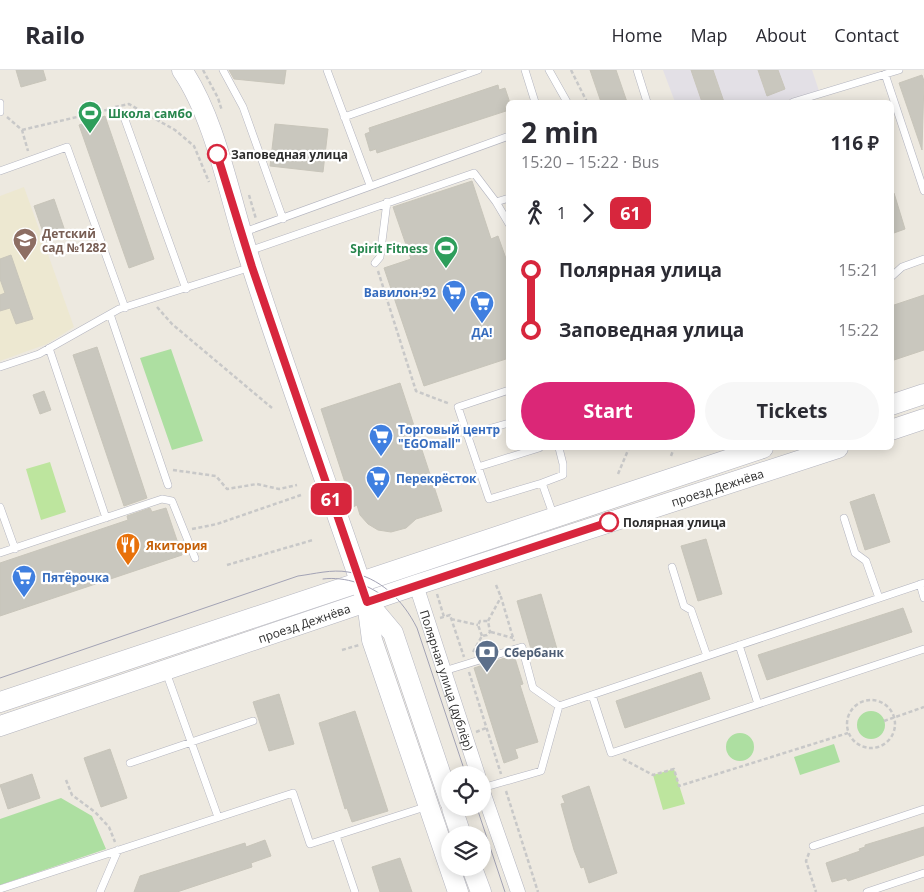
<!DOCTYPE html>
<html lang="en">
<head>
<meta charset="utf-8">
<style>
	body { margin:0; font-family:"Open Sans",sans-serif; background:#f7f7f7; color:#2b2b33; height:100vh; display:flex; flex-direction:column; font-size:19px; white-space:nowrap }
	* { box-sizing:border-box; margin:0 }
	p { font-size:16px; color:#7c7c81 }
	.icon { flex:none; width:28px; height:28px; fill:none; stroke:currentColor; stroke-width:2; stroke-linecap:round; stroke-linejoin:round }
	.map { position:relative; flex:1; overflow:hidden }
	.side { position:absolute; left:506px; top:30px; width:388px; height:350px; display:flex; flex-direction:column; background:#fff; border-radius:8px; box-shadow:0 2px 12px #0003 }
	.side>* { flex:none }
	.badge { padding:0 10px; border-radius:8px; font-size:18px; line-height:32px }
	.buttons { position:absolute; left:441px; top:696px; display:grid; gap:10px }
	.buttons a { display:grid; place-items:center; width:50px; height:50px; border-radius:50%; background:#fff; box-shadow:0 2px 12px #0003; font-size:25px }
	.map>.badge { position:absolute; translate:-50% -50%; box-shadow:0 0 0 2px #fff }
	.legs { display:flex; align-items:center; gap:8px; height:55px; padding:0 15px; font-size:16px }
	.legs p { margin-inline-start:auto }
	.head { display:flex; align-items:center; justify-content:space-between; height:85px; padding:0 15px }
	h1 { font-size:28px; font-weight:700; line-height:38px }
	.primary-button { display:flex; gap:10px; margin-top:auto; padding:10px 15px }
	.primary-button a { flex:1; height:58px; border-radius:30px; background:#db2777; color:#fff; font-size:20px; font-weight:700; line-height:58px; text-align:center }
	.primary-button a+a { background:#f7f7f7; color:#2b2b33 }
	ul { padding:0 15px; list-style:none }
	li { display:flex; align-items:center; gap:18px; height:60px; font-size:19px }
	li i { display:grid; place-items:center; width:8px; height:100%; margin:0 6px; background:currentColor }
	li i::after { content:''; width:12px; height:12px; margin:-6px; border:4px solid; border-radius:50%; background:#fff }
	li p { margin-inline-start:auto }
	li:first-child i { background:linear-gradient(#0000 50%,currentColor 0) }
	li:last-child i { background:linear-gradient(currentColor 50%,#0000 0) }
	header { display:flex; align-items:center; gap:30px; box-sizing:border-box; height:70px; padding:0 25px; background:#fff; border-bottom:1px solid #e1e1e2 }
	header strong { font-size:24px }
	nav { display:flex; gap:28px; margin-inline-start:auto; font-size:18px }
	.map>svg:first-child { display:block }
	.industrial { fill:#e3e0e6 }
	.education { fill:#ede8d1 }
	.grass { fill:#addfa1 }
	.pitch { fill:#bde59e }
	.building { fill:#c9c7be; stroke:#c8c5ba }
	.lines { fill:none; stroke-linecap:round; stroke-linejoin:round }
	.service-casing { stroke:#b3b4bf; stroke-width:8 }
	.minor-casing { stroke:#b3b4bf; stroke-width:15 }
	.secondary-casing { stroke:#b3b4bf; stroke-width:21 }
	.path { stroke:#c8c8c8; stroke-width:2.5; stroke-dasharray:4 2.5; stroke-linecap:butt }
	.service { stroke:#fff; stroke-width:7 }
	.minor { stroke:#fff; stroke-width:14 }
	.secondary { stroke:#fff; stroke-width:20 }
	.tram { stroke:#a3a3b5; stroke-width:1 }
	.line-1-casing { stroke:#fff; stroke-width:11 }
	.line-1 { stroke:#d7263d; stroke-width:8 }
	.stop-1-dot { fill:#fff; stroke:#d7263d; stroke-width:2.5 }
	.labels { text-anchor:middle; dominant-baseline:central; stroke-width:4.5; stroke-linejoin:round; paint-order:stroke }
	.leisure-label { font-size:12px; font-weight:bold; fill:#27864d; stroke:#fff; text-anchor:start }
	.stop-label { font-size:12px; font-weight:bold; fill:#2d2d2d; stroke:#fff; text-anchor:start }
	.education-label { font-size:12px; font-weight:bold; fill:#785e54; stroke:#fff; text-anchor:start }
	.shop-label { font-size:12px; font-weight:bold; fill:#366cbe; stroke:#fff; text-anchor:start }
	.street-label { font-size:12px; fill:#2d2d2d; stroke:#fff }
	.food-label { font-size:12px; font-weight:bold; fill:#c56008; stroke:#fff; text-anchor:start }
	.service-label { font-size:12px; font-weight:bold; fill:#4e5e75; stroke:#fff; text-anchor:start }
</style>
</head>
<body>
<header>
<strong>Railo</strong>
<nav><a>Home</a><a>Map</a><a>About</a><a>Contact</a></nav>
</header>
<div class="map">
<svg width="924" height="822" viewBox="0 0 924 822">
	<rect width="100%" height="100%" fill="#ede9e0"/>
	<path class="industrial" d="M663 0H812L819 21 781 32H675Z"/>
	<path class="education" d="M24 117 74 257 47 274 0 291V126Z"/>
	<path class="grass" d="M171 279 203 371 172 380 140 288Z
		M857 655a14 14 0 1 1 28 0a14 14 0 1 1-28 0Z
		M726 677a14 14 0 1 1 28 0a14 14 0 1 1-28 0Z
		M834 674 840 692 800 705 794 687Z
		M61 728 92 746 106 779 0 815V749Z"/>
	<path class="pitch" d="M50 392 66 442 41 450 26 399Z
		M674 699 685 734 663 740 653 705Z"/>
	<path class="building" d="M16 0H43L46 10 21 17Z
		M229 0H286L284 14 234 9Z
		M590 0H616L627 32H601Z
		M691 0H713L724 32H702Z
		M758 0H778L785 19 767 26Z
		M922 5 924 11 922 80 899 13Z
		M498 15 499 20 505 18 509 30V35L505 36 506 41 377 83 376 79 370 81 365 64 370 62 369 58Z
		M105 46 154 189 129 198 79 55Z
		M275 54 328 59 323 102 270 96Z
		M472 111 491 169 498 166 509 197V288L424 316 384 198 411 189 393 137Z
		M891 123H894L905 159 891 164Z
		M54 129 66 164 46 171 34 136Z
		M11 185 33 249 16 254 10 238 0 241V225L5 223 0 209V189Z
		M924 225V280L891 291V236Z
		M97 277 147 428 124 436 73 285Z
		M400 313 442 441 416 449 406 458 391 462 378 460 368 454 360 445 357 435 353 437 321 339Z
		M44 321 51 340 40 344 33 325Z
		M874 424 890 472 865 480 850 432Z
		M150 438 152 442 166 438 182 485 0 546V493L128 450 127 446Z
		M706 469 722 524 698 531 681 476Z
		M541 524 557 579 533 586 517 531Z
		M903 538 912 562 767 610 758 585Z
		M514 585 523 614 520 615 538 672 515 679 518 688 504 693 474 598Z
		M701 602 710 629 625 658 616 631Z
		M279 624 294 674 269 681 253 632Z
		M355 641 388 741 352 752 347 738 345 739 319 653Z
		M110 679 127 728 101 737 84 688Z
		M32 704 40 728 8 739 0 715Z
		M589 716 617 803 589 813 584 797 581 798 574 780 561 734 565 733 562 726Z
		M924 757V785L848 811 846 808 832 812 826 793 860 781 859 779 865 777V775Z
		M265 770 271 786 251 793 252 797 177 822H134L140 806 245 773 246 777Z
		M400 788 412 822H380L372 797Z"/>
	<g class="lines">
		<defs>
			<path id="service" d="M223 0 243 37 283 149
				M327 0 370 115
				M525 0 535 32
				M549 0 567 32
				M637 0 647 32
				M885 4 924 121
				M793 32 899 0
				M0 33V42
				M124 47 186 219
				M344 47 478 0
				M0 101 67 77 125 238
				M496 132 509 128
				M244 162 509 66
				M249 181 474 103 496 132 509 154
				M375 193 380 187 387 132
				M891 207 902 197 924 189
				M110 244 168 415
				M49 278 106 448
				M0 297 39 284 119 239 251 197
				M509 320 458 337 489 429 542 413
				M467 365 509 353
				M478 397 539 378
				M0 437 15 479
				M554 447 542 413 563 405V394L559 378
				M844 448 855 483 866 491 879 528
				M0 483 162 429 172 431 195 488
				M672 497 684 536 691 540 707 586
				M920 514 924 528
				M739 575 758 634
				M444 601 522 577 533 618 559 636
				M166 602 218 747
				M592 625 611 683 924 579
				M130 693 253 651
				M482 718 541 701 559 636 924 513
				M336 766 355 822
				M813 776 924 739
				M0 819 293 723 310 774 428 736
				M100 822 118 780
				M867 822 924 803"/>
			<g id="minor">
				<path id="s1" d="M416 515 478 705"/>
				<path d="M482 719 518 822"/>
			</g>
			<g id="secondary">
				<path d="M182 0C215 48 229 125 247 181 284 299 328 415 367 532L372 570 458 822"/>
				<path d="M891 335 924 324"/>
				<path d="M891 360 924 349"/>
				<path d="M367 532 393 563 450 732"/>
				<path d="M0 632 763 378"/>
				<path id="s2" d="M0 656 416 515 838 378"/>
				<path d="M452 738 461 765"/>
				<path d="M472 798 481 822"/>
			</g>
		</defs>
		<use href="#service" class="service-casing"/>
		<use href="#minor" class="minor-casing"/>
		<use href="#secondary" class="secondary-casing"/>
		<path class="path" d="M203 0 218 28 222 41
			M571 0 587 32
			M115 37 129 34 175 60 194 76 209 112
			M7 47 22 60 28 81
			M22 60 115 38
			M249 125 256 149
			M378 201 416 321 450 334
			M157 237 172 254 272 338
			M671 386 674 378
			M173 400 216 406 227 419 257 414 279 419 297 415
			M618 404 629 378
			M192 459 217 454 301 425
			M227 495 313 470
			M496 515 501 527
			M437 524 444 547
			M440 548 450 545 464 587
			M451 549 478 555
			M491 562 513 568
			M482 566 478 555 480 551H488
			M342 580 359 575
			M473 582 482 566 487 565 490 562 488 551 501 527 514 571
			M469 602 501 704
			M847 654a24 24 0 1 1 48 0a24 24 0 1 1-48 0Z
			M884 651 924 637
			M476 662 486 658
			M623 689 653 705 674 699 679 716 848 663
			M66 710 72 725 95 742 109 757 115 772
			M506 721 538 822
			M809 783 806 791 816 822"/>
		<use href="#service" class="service"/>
		<use href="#minor" class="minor"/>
		<use href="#secondary" class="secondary"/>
		<path class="tram" d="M323 509C345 506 371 515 388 530
			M0 608 298 506C314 504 332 499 348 502 380 507 403 530 417 558L466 705
			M477 738 505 822"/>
	</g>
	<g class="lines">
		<defs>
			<path id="line-1" d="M217 84 252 197 367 532 609 452"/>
		</defs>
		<use href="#line-1" class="line-1-casing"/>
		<use href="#line-1" class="line-1"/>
	</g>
	<defs>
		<symbol id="stadium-pin" viewBox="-11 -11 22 30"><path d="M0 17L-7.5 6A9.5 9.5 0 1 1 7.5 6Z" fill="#2e9e5b" stroke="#fff"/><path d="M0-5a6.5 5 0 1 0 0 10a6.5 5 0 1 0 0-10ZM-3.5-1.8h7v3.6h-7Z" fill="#fff"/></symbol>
		<symbol id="school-pin" viewBox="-11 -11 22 30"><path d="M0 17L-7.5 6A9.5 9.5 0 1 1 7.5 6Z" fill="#8d6e63" stroke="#fff"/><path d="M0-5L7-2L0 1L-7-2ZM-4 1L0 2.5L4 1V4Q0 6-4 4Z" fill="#fff"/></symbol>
		<symbol id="supermarket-pin" viewBox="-11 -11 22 30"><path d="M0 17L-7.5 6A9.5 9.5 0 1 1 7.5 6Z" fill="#3f7fe0" stroke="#fff"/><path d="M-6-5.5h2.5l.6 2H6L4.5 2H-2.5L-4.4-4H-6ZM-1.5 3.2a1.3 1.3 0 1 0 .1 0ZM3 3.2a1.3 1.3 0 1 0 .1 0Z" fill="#fff"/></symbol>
		<symbol id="restaurant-pin" viewBox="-11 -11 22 30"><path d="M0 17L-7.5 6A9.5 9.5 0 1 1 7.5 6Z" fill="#e8710a" stroke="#fff"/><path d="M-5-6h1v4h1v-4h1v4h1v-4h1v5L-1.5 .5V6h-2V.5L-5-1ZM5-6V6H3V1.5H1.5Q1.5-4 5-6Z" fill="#fff"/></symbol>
		<symbol id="bank-pin" viewBox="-11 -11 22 30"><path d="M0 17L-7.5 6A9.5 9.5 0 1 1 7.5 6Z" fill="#5c6f8a" stroke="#fff"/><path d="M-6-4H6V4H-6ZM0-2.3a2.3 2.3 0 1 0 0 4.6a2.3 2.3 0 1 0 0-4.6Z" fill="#fff"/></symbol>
	</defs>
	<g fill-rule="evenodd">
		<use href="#stadium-pin" x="76" y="29" width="28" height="38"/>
		<use href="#school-pin" x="11" y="156" width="28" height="38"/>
		<use href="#stadium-pin" x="432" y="164" width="28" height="38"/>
		<use href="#supermarket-pin" x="440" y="208" width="28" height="38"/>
		<use href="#supermarket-pin" x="468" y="219" width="28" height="38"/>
		<use href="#supermarket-pin" x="367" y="352" width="28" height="38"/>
		<use href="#supermarket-pin" x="364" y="394" width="28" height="38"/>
		<use href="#restaurant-pin" x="114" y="461" width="28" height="38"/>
		<use href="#supermarket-pin" x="10" y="493" width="28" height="38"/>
		<use href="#bank-pin" x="473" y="568" width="28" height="38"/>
	</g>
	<g class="stop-1-dot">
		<circle cx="217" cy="84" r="9"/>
		<circle cx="609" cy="452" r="9"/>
	</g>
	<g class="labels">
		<g class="leisure-label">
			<text x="108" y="43">Школа самбо</text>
			<text x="428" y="178" text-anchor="end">Spirit Fitness</text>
		</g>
		<g class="stop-label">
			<text x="231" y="84">Заповедная улица</text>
			<text x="623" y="452">Полярная улица</text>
		</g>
		<g class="education-label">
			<text x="42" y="163">Детский<tspan x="42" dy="14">сад №1282</tspan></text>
		</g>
		<g class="shop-label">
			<text x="436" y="222" text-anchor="end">Вавилон-92</text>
			<text x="482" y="262" text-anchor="middle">ДА!</text>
			<text x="398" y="359">Торговый центр<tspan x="398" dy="14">"EGOmall"</tspan></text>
			<text x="396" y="408">Перекрёсток</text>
			<text x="42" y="507">Пятёрочка</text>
		</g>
		<g class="street-label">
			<text stroke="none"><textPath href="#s2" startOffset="756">проезд Дежнёва</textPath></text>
			<text stroke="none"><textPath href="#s2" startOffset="321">проезд Дежнёва</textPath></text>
			<text stroke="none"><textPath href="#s1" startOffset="100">Полярная улица (дублёр)</textPath></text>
		</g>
		<g class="food-label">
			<text x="146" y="475">Якитория</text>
		</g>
		<g class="service-label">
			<text x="504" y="582">Сбербанк</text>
		</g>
	</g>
</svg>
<div class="buttons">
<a><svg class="icon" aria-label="locate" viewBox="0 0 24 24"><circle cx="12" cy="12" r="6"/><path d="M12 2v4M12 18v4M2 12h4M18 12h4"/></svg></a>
<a><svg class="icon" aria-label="layers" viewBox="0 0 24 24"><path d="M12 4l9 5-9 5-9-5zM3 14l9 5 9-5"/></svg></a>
</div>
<b class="badge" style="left:331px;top:429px;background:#d7263d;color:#fff">61</b>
<section class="side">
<div class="head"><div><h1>2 min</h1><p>15:20 – 15:22 · Bus</p></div><b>116 ₽</b></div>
<div class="legs"><svg class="icon" aria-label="walk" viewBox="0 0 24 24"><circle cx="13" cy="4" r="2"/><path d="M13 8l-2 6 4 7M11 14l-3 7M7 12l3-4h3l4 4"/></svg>1<svg class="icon" aria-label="forward" viewBox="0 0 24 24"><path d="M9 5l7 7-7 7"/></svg><b class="badge" style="background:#d7263d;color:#fff">61</b></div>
<ul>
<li><i style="color:#d7263d"></i><b>Полярная улица</b><p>15:21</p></li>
<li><i style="color:#d7263d"></i><b>Заповедная улица</b><p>15:22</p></li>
</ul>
<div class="primary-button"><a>Start</a><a>Tickets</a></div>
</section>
</div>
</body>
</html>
